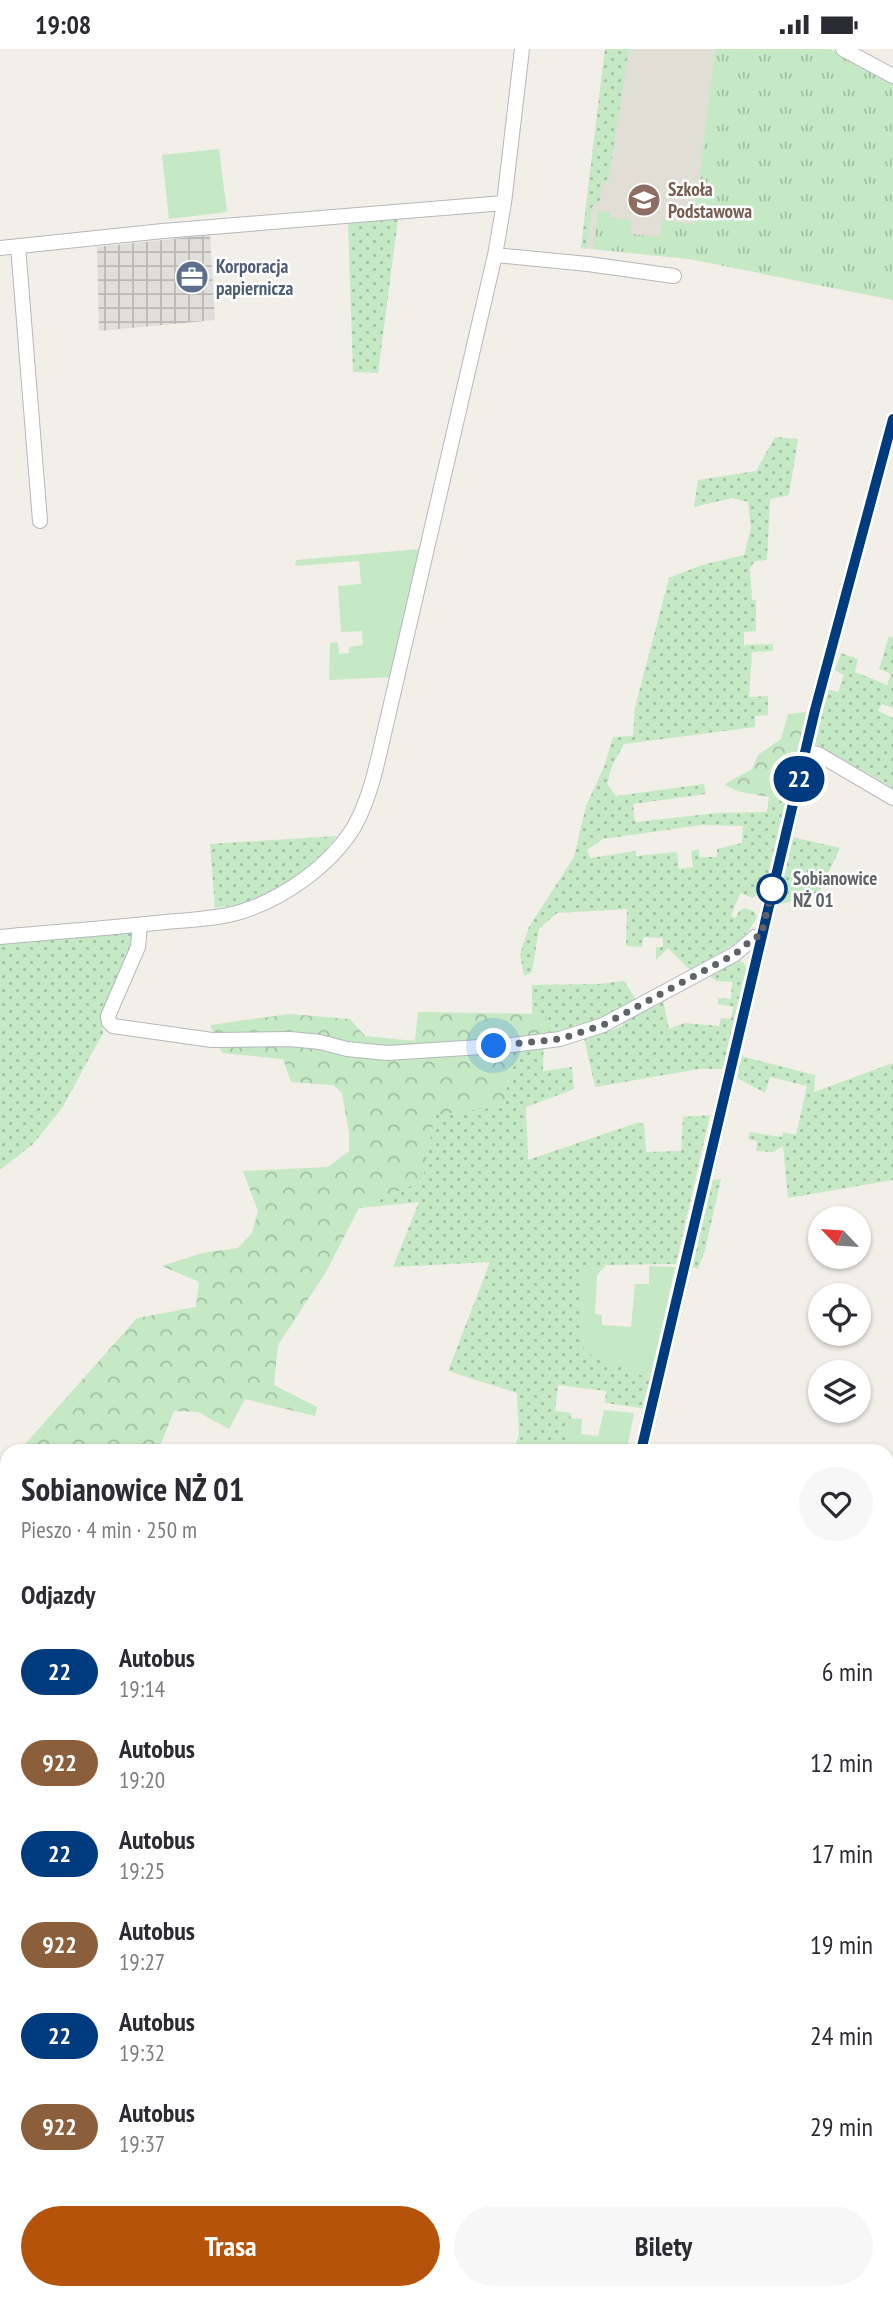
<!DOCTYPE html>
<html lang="pl">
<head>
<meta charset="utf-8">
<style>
	body { margin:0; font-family:"PT Sans Narrow",sans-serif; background:#f7f7f7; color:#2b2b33; height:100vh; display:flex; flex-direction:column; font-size:26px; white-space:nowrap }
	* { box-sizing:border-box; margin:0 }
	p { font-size:23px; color:#7c7c81 }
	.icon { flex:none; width:38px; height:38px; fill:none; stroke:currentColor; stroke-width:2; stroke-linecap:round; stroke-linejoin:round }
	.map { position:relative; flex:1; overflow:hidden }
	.side { position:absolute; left:0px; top:1395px; width:894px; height:856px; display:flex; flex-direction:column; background:#fff; border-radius:21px 21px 0 0; box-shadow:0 2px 5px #0004 }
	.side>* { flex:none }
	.badge { padding:0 14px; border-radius:23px; font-size:24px; line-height:46px }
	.needle { width:46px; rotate:295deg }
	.controls { position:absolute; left:808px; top:1157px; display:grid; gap:14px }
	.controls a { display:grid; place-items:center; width:63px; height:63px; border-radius:50%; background:#fff; box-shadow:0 2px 5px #0004; font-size:35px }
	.you { position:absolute; width:35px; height:35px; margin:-18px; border:5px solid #fff; border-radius:50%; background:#1a73e8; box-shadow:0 0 0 10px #1a73e833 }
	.map>.badge { position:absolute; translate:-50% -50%; box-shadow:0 0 0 4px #fff }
	h2 { padding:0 21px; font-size:26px; line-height:63px }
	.round { display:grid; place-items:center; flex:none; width:74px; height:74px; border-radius:37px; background:#f7f7f7 }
	.headline { display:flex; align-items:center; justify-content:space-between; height:119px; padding:0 21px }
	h1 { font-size:33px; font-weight:700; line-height:52px }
	.cta { display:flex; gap:14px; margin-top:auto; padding:14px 21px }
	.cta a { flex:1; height:80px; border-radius:42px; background:#b45309; color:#fff; font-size:28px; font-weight:700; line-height:80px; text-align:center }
	.cta a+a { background:#f7f7f7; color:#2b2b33 }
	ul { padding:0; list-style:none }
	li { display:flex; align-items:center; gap:21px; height:91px; padding:0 21px }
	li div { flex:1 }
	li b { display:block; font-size:26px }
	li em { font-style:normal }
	li .badge { min-width:77px; font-weight:700; text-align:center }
	.status { display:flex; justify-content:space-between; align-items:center; height:49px; padding:0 35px; background:#fff; direction:ltr }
	.status svg { height:19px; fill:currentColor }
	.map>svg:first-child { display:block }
	.industrial { fill:url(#industrial-grid) }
	.education { fill:#e1ded6 }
	.grass { fill:url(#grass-dots); fill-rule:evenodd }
	.forest { fill:url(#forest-crowns) }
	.park { fill:url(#park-tufts) }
	.garden { fill:#c5e8c5 }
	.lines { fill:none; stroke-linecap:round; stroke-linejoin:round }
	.minor-casing { stroke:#b5b8bc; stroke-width:16 }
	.minor { stroke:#fff; stroke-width:14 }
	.line-casing { stroke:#fff; stroke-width:16 }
	.line { stroke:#003b80; stroke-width:10 }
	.walk { stroke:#5f6368; stroke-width:7; stroke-dasharray:0 12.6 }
	.stop-dot { fill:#fff; stroke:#003b80; stroke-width:3.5 }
	.labels { text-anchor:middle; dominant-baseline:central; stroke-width:5; stroke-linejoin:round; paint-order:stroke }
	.education-label { font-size:19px; font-weight:bold; fill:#785e54; stroke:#fff; text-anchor:start }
	.service-label { font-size:19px; font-weight:bold; fill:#4e5e75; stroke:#fff; text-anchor:start }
	.stop-label { font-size:19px; font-weight:bold; fill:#5f6368; stroke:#fff; text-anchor:start }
</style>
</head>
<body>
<div class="status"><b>19:08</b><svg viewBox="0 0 49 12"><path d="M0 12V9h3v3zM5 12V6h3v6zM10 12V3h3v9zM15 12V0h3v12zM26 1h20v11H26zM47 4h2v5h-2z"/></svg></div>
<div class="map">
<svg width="893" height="2249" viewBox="0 0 893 2249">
	<defs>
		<pattern id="industrial-grid" width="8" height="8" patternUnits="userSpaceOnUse" patternTransform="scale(1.75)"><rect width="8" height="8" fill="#e0deda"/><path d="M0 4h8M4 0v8" fill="none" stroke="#b9b8b5"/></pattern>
		<pattern id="grass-dots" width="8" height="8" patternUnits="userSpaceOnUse" patternTransform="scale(1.75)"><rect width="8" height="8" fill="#c5e8c5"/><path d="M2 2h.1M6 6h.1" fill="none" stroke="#a3c0a4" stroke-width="1.8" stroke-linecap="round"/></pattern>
		<pattern id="forest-crowns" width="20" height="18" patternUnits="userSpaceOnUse" patternTransform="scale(1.75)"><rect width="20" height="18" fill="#c5e8c5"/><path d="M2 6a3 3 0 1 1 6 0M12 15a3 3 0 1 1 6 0" fill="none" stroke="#a3c0a4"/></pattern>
		<pattern id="park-tufts" width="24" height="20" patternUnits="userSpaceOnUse" patternTransform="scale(1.75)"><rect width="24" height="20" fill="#c5e8c5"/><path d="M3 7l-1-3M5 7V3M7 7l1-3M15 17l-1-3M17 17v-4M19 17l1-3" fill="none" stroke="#a3c0a4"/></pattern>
	</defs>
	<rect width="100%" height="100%" fill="#f1efe8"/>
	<path class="industrial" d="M210 186 215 271 99 282 97 198Z"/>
	<path class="education" d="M605 0H715L689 210 581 199Z"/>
	<path class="grass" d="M605 0H629L608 133 602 132 600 151 592 158 587 200 581 199Z
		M398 170 378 324 353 323 348 174Z
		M775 388 798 390 789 446 770 450 767 511 755 512 750 519 752 551H756V582L744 583V596L773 595V602L752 603 749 648 768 647V666L755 667V678L624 695 612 717 607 735 616 747 704 735 706 745 633 755 635 773 718 764 767 763 769 747 787 750 767 835 753 849 740 844 731 867 736 869 739 862 744 859 754 862 757 867C746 895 714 906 690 921L668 899 656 911V898H663V889L643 888 642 898 626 897 627 860 557 864 539 880 532 923 524 927 520 905 529 878 574 808 586 757 604 718 613 688 633 687 635 658 669 529 702 516 744 506 751 479 748 453 732 449 694 458 698 431 756 422ZM701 776 743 777 742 794 717 800V808H699V800L691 802 693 818 679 820 677 803 636 807V802L590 809 587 801 603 790Z
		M889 587 893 588V659L882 655 878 662 893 669V739L815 695 827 640 838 643 844 626 835 621 841 604 858 610 855 623 887 636 891 625 879 620Z
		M337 787C316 814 285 840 253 851 241 856 227 857 215 859L210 795Z
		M792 788 840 799 816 850 814 847 776 856Z
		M137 882 102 972 103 984 62 1059 33 1095 0 1121V894Z
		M738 910 744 914 746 920 723 1020H699L595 1038 584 989 618 979 623 976V972L663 951 669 980 684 974 719 977 721 969 731 970 733 958 718 955V949L731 950 732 933 716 932 711 928V921Z
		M624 932 637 952 596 973 544 985 543 1022 572 1018 574 1040 526 1058 528 1111 639 1073V1075L644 1074 646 1103 681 1102 683 1068 710 1066 676 1215 606 1216 581 1221 584 1302 651 1330 642 1359 605 1354 606 1342 558 1336 555 1362 571 1364 568 1401 627 1400V1402H513L519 1386 517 1344 448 1322 490 1213 393 1218 419 1153 359 1159 422 1132 435 1065 504 1057 512 1003 547 965H532V936L598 935Z
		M741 1007 815 1026 814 1043 893 1014V1131L788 1149 783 1097 773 1103 756 1102 757 1092 748 1090 750 1083 782 1088 783 1083 796 1086 807 1037 770 1028 765 1044 737 1029Z
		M721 1130 705 1201 698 1220 692 1218 711 1131Z
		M887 1795 893 1803V1888L889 1889 892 1854 887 1845Z
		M785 2244H843L859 2249H786Z"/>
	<path class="forest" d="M807 663 787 750C771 747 735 746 725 735L752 720 758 706 781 690 788 665Z
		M418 963 547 965 544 985 512 1003 504 1057 435 1066 422 1132 359 1159 326 1223 278 1296 274 1336 317 1358 315 1367 245 1350 229 1380 198 1363 174 1362 158 1402H19L137 1269 196 1258 199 1233 162 1217 202 1204 238 1199 252 1184 258 1162 243 1122 328 1118 349 1102V1084L342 1044 333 1036 291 1033 283 1010 222 1004 210 976 289 965 350 970 365 987 415 992Z
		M7 1415V1504L0 1505V1423Z
		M7 1546V1718L0 1716V1591Z"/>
	<path class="park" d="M715 0H830L893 33V251L689 210 593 200 598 162 610 163V169L631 171 630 185 660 188 663 170 693 176Z"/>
	<path class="garden" d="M219 100 227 163 169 170 162 106Z
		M420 500 391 628 329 631 330 594 338 593 339 605 349 604V598L363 596 362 582 341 583 338 537 361 535 359 512 295 517 296 511Z
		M606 1216 597 1226 595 1265 602 1266V1276L631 1278 635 1235H649V1217L675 1218 651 1330 584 1303 581 1220Z
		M604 1361 634 1364 627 1400 568 1401 570 1369 582 1370 581 1385 598 1387Z"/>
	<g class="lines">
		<defs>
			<path id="minor" d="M843 0 893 27
				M18 197 40 472
				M0 199 163 182 504 154
				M495 206 588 215 674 227
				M805 702 818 705 893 749
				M140 876 138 898 108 967 109 973 113 977 212 991 290 990 320 993 347 1000 387 1004 512 996 560 990 603 976 735 905 755 888 761 887
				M0 888C55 883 110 879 166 873 190 871 216 870 240 863 283 850 330 817 354 778 367 755 374 728 380 702L495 206 504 154 522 0
				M641 1402 815 661 893 370
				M457 2249V2244"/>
		</defs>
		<use href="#minor" class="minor-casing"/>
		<use href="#minor" class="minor"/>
	</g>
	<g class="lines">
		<defs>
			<path id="line" d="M641 1402 815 661 893 370"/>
		</defs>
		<use href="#line" class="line-casing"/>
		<use href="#line" class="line"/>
		<path class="walk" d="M494 997 560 990 603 976 735 905 755 888 761 887 774 834 772 840"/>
	</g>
	<defs>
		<symbol id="school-disc" viewBox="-11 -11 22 22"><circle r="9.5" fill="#8d6e63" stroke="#fff"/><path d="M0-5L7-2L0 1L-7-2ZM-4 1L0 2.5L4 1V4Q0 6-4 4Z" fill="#fff"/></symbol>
		<symbol id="office-disc" viewBox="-11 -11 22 22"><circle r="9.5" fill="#5c6f8a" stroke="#fff"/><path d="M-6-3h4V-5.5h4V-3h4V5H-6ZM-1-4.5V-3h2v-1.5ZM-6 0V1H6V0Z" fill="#fff"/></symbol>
	</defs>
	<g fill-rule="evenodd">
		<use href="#school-disc" x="625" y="132" width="38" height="38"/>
		<use href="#office-disc" x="173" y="209" width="38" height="38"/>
	</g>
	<circle class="stop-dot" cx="772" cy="840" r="14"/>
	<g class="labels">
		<g class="education-label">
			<text x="668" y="140">Szkoła<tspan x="668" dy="22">Podstawowa</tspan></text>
		</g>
		<g class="service-label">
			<text x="216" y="217">Korporacja<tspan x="216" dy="22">papiernicza</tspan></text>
		</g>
		<g class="stop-label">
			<text x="793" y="829">Sobianowice<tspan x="793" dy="22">NŻ 01</tspan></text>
		</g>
	</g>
</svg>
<div class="controls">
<a><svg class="needle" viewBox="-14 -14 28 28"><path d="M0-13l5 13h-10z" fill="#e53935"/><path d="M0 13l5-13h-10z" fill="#7c7c81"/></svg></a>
<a><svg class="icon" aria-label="locate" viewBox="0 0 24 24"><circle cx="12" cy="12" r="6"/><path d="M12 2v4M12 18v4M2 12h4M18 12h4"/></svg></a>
<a><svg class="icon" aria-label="layers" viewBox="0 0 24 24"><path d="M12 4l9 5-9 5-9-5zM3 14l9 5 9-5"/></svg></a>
</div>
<div class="you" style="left:494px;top:997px"></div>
<b class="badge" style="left:799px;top:730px;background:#003b80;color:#fff">22</b>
<section class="side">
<div class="headline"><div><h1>Sobianowice NŻ 01</h1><p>Pieszo · 4 min · 250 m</p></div><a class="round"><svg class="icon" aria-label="heart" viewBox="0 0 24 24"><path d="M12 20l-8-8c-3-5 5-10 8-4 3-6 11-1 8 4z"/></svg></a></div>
<h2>Odjazdy</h2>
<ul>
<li><span class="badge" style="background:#003b80;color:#fff">22</span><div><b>Autobus</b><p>19:14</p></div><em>6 min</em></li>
<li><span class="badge" style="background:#8b5e3c;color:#fff">922</span><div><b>Autobus</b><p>19:20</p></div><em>12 min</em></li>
<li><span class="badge" style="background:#003b80;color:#fff">22</span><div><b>Autobus</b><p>19:25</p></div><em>17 min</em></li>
<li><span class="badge" style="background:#8b5e3c;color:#fff">922</span><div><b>Autobus</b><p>19:27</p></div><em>19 min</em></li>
<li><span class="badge" style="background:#003b80;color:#fff">22</span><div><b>Autobus</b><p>19:32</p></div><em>24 min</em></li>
<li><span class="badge" style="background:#8b5e3c;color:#fff">922</span><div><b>Autobus</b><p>19:37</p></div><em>29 min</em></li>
</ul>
<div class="cta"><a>Trasa</a><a>Bilety</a></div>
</section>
</div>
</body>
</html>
